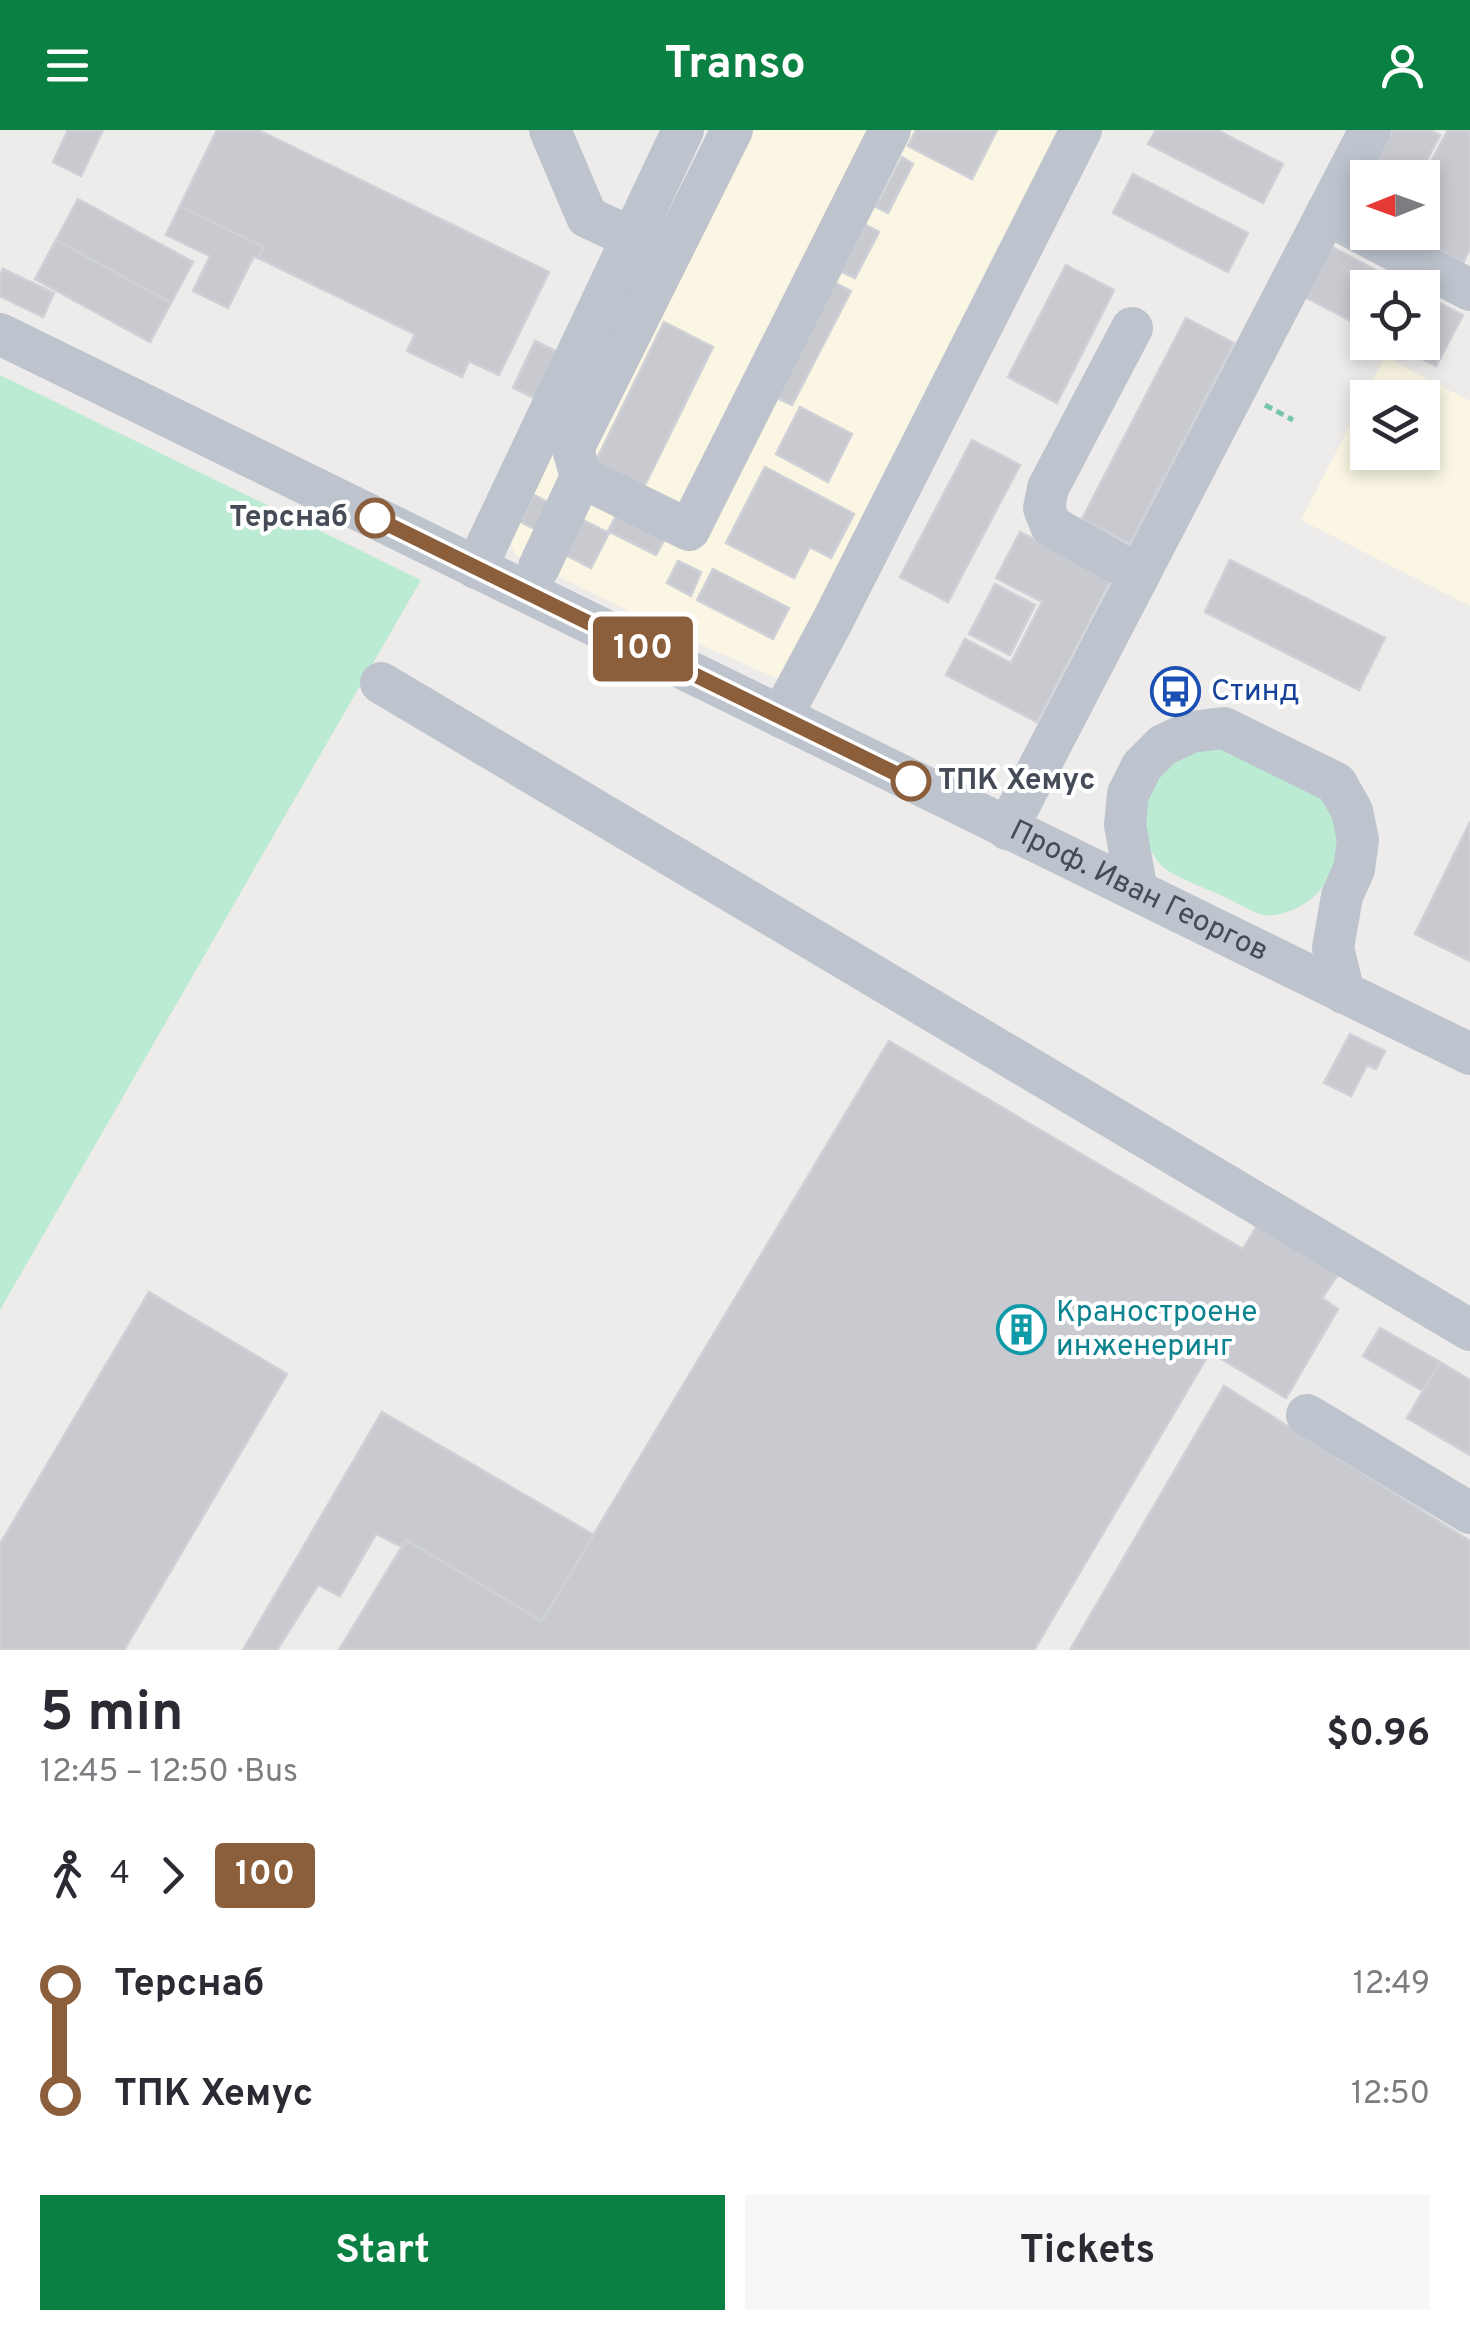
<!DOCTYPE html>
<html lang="en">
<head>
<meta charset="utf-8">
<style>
	body { margin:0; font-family:Overpass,sans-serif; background:#f7f7f7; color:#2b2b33; height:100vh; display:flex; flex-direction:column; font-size:38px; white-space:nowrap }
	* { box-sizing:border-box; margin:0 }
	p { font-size:32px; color:#7c7c81 }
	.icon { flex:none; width:55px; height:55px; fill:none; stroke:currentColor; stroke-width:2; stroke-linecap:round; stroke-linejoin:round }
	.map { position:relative; height:1520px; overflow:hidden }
	.drawer { display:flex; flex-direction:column; background:#fff; flex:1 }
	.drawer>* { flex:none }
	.badge { padding:0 20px; border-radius:8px; font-size:35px; line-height:65px }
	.needle { width:65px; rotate:269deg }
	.controls { position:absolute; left:1350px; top:30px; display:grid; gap:20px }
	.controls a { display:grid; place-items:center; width:90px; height:90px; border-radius:0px; background:#fff; box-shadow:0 5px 15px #0003; font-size:50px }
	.map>.badge { position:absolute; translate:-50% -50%; box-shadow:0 0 0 5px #fff }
	.legs { display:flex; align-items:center; gap:15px; height:110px; padding:0 40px; font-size:32px }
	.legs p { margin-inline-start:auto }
	.headline { display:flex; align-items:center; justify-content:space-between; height:170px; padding:0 40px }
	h1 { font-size:55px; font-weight:700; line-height:75px }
	.button { display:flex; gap:20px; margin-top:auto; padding:20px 40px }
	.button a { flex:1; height:115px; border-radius:0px; background:#0b8043; color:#fff; font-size:40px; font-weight:700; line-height:115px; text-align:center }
	.button a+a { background:#f7f7f7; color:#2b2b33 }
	ul { padding:0 40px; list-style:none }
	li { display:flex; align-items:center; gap:35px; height:110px; font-size:38px }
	li i { display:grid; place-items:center; width:15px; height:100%; margin:0 12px; background:currentColor }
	li i::after { content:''; width:25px; height:25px; margin:-12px; border:8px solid; border-radius:50%; background:#fff }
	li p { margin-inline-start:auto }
	li:first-child i { background:linear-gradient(#0000 50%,currentColor 0) }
	li:last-child i { background:linear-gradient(currentColor 50%,#0000 0) }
	header { display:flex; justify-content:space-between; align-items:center; height:130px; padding:0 40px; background:#0b8043; color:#fff; font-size:45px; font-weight:700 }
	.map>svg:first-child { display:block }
	.commercial { fill:#faf6e3; fill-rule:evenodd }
	.green { fill:#bbebd3 }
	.building { fill:#c8cad0; stroke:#cfd1d7; stroke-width:2.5 }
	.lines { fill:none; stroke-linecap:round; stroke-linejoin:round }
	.path { stroke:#75c6a8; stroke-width:5; stroke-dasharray:8 5; stroke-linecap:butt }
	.minor { stroke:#bdc4cd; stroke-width:42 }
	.line-1-casing { stroke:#fff; stroke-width:22 }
	.line-1 { stroke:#8b5e3c; stroke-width:15 }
	.stop-1-dot { fill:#fff; stroke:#8b5e3c; stroke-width:5 }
	.labels { text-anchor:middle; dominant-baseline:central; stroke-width:8; stroke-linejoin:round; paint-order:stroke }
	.stop-label { font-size:30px; font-weight:bold; fill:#454c57; stroke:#fff; text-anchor:end }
	.transit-label { font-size:30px; fill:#164399; stroke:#fff; text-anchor:start }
	.street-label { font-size:30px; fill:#454c57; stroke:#fff }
	.culture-label { font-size:30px; fill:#0d838f; stroke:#fff; text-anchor:start }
</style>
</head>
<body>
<header><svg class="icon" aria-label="menu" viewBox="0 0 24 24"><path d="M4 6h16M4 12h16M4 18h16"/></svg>Transo<svg class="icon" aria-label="person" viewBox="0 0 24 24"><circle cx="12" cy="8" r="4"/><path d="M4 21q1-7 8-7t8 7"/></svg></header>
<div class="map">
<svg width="1470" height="1520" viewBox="0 0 1470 1520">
	<rect width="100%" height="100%" fill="#eeebeb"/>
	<path class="commercial" d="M720 0H1100L814 565 659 496 515 425 509 407Z
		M1385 227 1470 271V476L1301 390ZM1368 268H1422V322H1368Z"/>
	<path class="green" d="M0 245 421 450 0 1180Z
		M1220 618C1246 631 1271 643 1296 655 1304 659 1317 662 1323 669 1330 675 1334 688 1336 696 1344 740 1318 778 1274 785 1258 788 1240 774 1225 767 1210 760 1174 747 1163 737 1132 708 1143 651 1177 630 1190 621 1204 620 1220 618Z"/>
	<path class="building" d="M68 0H103L81 46 53 32Z
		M217 0H258L549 142 499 245 469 231 462 247 407 221 415 204 258 128 264 117 180 76Z
		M916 0H997L972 49 908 16Z
		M1156 0H1217L1283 34 1263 73 1148 14Z
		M1393 0H1430L1440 5 1418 48H1368Z
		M1448 0H1470V119L1463 133 1406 102H1422V48Z
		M902 27 913 34 888 83 876 77Z
		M1133 44 1248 103 1228 142 1113 83Z
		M78 69 193 132 171 173 56 110Z
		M180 76 264 117 258 128 254 126 228 178 193 161 210 126 166 105Z
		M866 95 879 102 855 148 842 142Z
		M56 110 171 173 150 212 35 149Z
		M1332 117 1409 158H1368V200L1305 167Z
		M1066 135 1114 160 1057 273 1008 247Z
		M3 139 54 163 43 187 0 166V145Z
		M834 152 851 161 792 275 775 267Z
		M1422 164 1463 185 1436 236 1390 212H1422Z
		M1186 188 1234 213 1130 414 1082 389Z
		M664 192 713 217 642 361 593 337Z
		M535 211 566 226 543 272 513 258Z
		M800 277 852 304 828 352 776 324Z
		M972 310 1020 335 948 472 900 447Z
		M765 337 854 384 831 428 810 417 794 448 726 413Z
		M534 365 564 380 550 407 521 392Z
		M621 376 669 401 656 425 608 401Z
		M573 385 609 403 591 438 556 420Z
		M1020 402 1111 449 1037 592 946 545 965 509 1011 533 1042 472 996 448Z
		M1230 430 1385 508 1359 560 1205 482Z
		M678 431 701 442 691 466 667 453Z
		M713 439 789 478 773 509 697 470Z
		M995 454 1035 475 1010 525 969 504Z
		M1470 692V831L1415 804Z
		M1350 904 1385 921 1376 939 1367 935 1351 966 1324 953Z
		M889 911 1243 1119 1260 1091 1342 1139 1322 1168 1338 1179 1286 1268 1210 1222 1034 1520H339L406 1410 542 1491Z
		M149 1162 287 1244 124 1520H0V1414Z
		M1380 1198 1440 1232 1423 1261 1363 1226Z
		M1440 1232 1470 1250V1325L1407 1288Z
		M1224 1256 1470 1411V1520H1070Z
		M382 1282 594 1405 542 1491 406 1410 402 1417 376 1404 340 1466 318 1455 277 1520H243Z"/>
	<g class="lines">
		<path class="path" d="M1265 275 1293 290"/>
		<g class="minor">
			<path d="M550 0 587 87 632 108"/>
			<path d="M732 0 573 319 581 347 689 400 890 0"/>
			<path d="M1326 84 1470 160"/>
			<path d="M1132 198 1048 358 1044 378 1051 396 1139 445"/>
			<path id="s1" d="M0 204 1470 924"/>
			<path d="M539 437 581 347"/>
			<path d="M476 438 683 0"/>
			<path d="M381 553 1470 1200"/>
			<path d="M781 587 832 492 1081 0"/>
			<path d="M1007 699 1370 0"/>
			<path d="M1137 761 1125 695 1128 664 1142 636 1163 615 1191 602 1224 598 1336 653 1352 681 1358 710 1354 739 1342 766 1333 818 1344 863"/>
			<path d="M1307 1285 1470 1383"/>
		</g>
	</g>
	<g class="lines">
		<defs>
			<path id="line-1" d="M375 388 911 651"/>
		</defs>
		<use href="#line-1" class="line-1-casing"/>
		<use href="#line-1" class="line-1"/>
	</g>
	<defs>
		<symbol id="bus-ring" viewBox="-11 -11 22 22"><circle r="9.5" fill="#fff" stroke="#1a4fb4" stroke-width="1.5"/><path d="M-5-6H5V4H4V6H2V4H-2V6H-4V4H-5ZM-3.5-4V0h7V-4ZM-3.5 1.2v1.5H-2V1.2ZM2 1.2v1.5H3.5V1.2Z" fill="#1a4fb4"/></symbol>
		<symbol id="building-ring" viewBox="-11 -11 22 22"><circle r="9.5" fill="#fff" stroke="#0f9aa8" stroke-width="1.5"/><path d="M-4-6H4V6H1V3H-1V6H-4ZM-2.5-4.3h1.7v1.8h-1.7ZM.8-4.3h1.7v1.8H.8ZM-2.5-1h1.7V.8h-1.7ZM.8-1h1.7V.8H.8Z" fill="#0f9aa8"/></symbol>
	</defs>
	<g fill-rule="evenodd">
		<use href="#bus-ring" x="1148" y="534" width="55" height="55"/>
		<use href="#building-ring" x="994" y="1172" width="55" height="55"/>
	</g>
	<g class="stop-1-dot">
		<circle cx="375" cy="388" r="18"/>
		<circle cx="911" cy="651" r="18"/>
	</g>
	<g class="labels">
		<g class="stop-label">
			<text x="348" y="388">Терснаб</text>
			<text x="938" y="651" text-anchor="start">ТПК Хемус</text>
		</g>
		<g class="transit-label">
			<text x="1211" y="562">Стинд</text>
		</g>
		<g class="street-label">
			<text stroke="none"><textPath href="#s1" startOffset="1268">Проф. Иван Георгов</textPath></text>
		</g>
		<g class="culture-label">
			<text x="1056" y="1183">Краностроене<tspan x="1056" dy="34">инженеринг</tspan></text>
		</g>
	</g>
</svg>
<div class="controls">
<a><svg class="needle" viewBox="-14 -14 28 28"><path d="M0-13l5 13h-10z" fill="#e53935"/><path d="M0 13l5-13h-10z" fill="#7c7c81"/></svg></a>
<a><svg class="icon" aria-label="locate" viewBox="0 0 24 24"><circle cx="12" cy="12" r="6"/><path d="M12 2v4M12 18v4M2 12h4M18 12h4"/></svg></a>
<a><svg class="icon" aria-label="layers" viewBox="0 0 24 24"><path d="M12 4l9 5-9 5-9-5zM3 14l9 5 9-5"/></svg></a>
</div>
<b class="badge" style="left:643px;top:519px;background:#8b5e3c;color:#fff">100</b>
</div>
<section class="drawer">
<div class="headline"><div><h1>5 min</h1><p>12:45 – 12:50 · Bus</p></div><b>$0.96</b></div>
<div class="legs"><svg class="icon" aria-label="walk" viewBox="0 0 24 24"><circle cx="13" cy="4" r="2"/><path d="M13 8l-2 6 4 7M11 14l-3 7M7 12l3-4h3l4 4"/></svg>4<svg class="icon" aria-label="forward" viewBox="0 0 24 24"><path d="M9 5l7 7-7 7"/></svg><b class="badge" style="background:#8b5e3c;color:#fff">100</b></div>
<ul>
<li><i style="color:#8b5e3c"></i><b>Терснаб</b><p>12:49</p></li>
<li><i style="color:#8b5e3c"></i><b>ТПК Хемус</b><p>12:50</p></li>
</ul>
<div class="button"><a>Start</a><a>Tickets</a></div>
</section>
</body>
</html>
